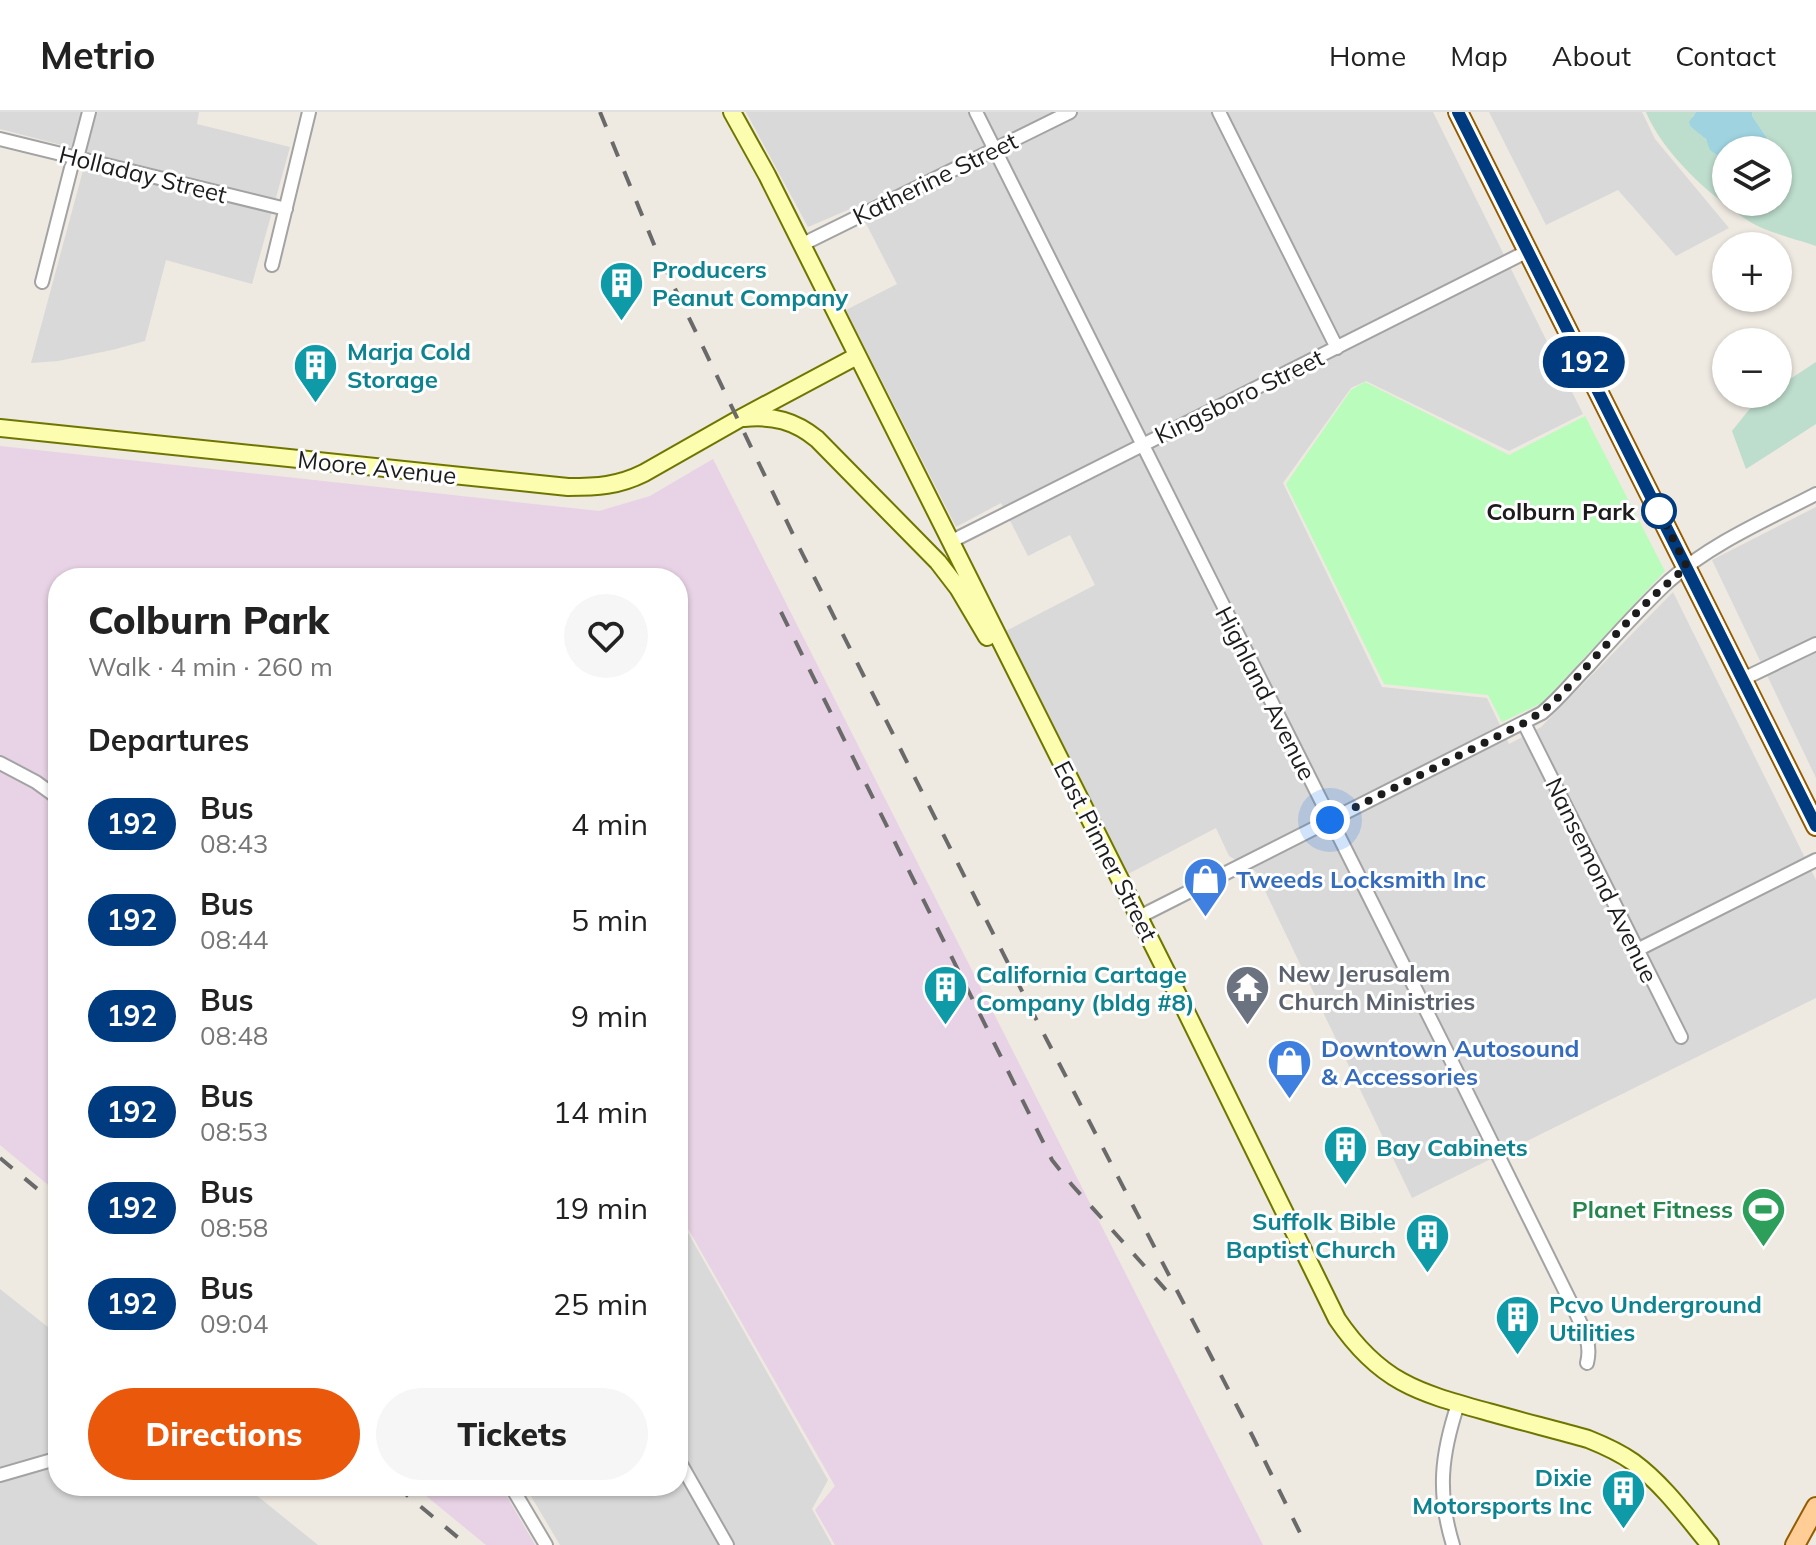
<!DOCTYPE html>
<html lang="en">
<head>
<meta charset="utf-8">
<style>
	body { margin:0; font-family:Mulish,sans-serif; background:#f6f6f6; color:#222; height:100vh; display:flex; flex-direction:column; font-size:30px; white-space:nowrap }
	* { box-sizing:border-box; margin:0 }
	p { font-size:26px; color:#767676 }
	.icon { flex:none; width:44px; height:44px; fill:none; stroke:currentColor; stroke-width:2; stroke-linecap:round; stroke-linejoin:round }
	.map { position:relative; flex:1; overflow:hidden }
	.details { position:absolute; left:48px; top:456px; width:640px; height:928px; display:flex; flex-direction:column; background:#fff; border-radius:32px; box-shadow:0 2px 6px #0004 }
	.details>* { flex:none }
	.badge { padding:0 16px; border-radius:26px; font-size:28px; line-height:52px }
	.buttons { position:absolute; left:1712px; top:24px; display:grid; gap:16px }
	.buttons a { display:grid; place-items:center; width:80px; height:80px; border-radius:50%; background:#fff; box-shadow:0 2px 6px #0004; font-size:40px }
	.you { position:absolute; width:40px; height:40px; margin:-20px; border:6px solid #fff; border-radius:50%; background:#1a73e8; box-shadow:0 0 0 12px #1a73e833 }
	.map>.badge { position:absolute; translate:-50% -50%; box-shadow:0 0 0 4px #fff }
	h2 { padding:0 40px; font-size:30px; line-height:72px }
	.round { display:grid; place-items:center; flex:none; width:84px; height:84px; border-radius:42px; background:#f6f6f6 }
	.summary { display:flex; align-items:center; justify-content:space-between; height:136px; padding:0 40px }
	h1 { font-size:38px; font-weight:800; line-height:60px }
	.cta { display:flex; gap:16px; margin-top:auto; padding:16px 40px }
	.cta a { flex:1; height:92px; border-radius:48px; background:#ea580c; color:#fff; font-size:32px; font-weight:800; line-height:92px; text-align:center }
	.cta a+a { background:#f6f6f6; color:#222 }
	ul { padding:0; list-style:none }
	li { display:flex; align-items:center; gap:24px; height:96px; padding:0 40px }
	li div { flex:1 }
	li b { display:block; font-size:30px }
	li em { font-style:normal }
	li .badge { min-width:88px; font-weight:700; text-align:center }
	header { display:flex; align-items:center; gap:48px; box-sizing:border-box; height:112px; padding:0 40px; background:#fff; border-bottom:2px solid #e0e0e0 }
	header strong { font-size:38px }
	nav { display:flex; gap:44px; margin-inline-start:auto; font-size:28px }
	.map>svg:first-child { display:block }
	.residential { fill:#dad9d9 }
	.industrial { fill:#e8d2e5 }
	.wetland { fill:#bdddcd }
	.park { fill:#bafcbc }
	.water { fill:#9ed3df }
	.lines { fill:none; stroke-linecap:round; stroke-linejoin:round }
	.street-casing { stroke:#a3a3a3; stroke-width:16 }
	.secondary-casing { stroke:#6f7600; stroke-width:20 }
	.primary-casing { stroke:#945c00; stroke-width:22 }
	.street { stroke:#fff; stroke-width:12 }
	.secondary { stroke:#fdfdb0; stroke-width:16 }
	.primary { stroke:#ffcd95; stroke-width:18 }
	.rail { stroke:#6a6a6a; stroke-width:4; stroke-dasharray:16 16; stroke-linecap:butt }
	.line-casing { stroke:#fff; stroke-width:18 }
	.line { stroke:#003b80; stroke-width:12 }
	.walk { stroke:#1c1c1c; stroke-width:8; stroke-dasharray:0 14.4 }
	.stop-dot { fill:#fff; stroke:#003b80; stroke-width:4 }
	.labels { text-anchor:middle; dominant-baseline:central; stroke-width:6; stroke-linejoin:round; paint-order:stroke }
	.street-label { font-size:24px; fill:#1c1c1c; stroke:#fff }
	.culture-label { font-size:24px; font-weight:bold; fill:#0d838f; stroke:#fff; text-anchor:start }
	.stop-label { font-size:24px; font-weight:bold; fill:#1c1c1c; stroke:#fff; text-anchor:end }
	.shop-label { font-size:24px; font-weight:bold; fill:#366cbe; stroke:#fff; text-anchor:start }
	.worship-label { font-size:24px; font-weight:bold; fill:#5b616d; stroke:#fff; text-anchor:start }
	.leisure-label { font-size:24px; font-weight:bold; fill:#27864d; stroke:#fff; text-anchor:end }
</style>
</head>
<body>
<header>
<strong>Metrio</strong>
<nav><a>Home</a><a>Map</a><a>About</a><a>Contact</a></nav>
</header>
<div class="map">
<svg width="1816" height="1433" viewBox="0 0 1816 1433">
	<rect width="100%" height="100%" fill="#eee9e1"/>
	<path class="residential" d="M0 0H199L197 12 290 35 252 172 166 148 145 229 112 238 58 249 31 251 88 40 0 17Z
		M746 0H1433L1583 302 1509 339 1366 269 1351 276 1283 371 1382 575 1487 586 1509 632 1541 615 1673 480 1816 768V886L1412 1086 1256 760 1229 744 1216 716 1128 762 1006 519 1095 473 1070 423 1028 444 1001 391 956 415 846 198 897 172 857 94 808 115Z
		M1489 0H1642L1655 27 1729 116 1676 144 1618 78 1546 113Z
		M1816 395V666L1712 448Z
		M678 1103 828 1368 812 1397 832 1433H560L525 1374H678Z
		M0 1177 58 1223V1374H245L318 1433H0Z"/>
	<path class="industrial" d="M0 334 599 399 650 384 713 347 1263 1433H835L815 1398 835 1374 678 1099V466H58V1081L0 1033Z
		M414 1374H501L535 1433H486Z"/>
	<path class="wetland" d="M1646 0H1696L1692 5 1691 15C1696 19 1703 23 1707 29 1713 38 1714 43 1726 46V90H1778V38H1770L1771 32 1752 4V0H1816V134C1797 127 1769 121 1752 111 1713 87 1663 42 1646 0Z
		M1816 250V312L1746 357 1732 319C1745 304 1757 282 1778 282V275Z"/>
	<path class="park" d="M1365 270 1509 343 1585 304 1665 459 1542 591 1502 610 1488 583 1384 572 1286 372 1351 278Z"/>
	<path class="water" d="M1696 0H1752V4L1771 32 1770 38H1726V46L1717 43 1710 38 1706 27 1691 15 1689 10Z"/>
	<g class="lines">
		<defs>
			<path id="street" d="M976 0 1445 936 1575 1199C1583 1217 1592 1231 1587 1251
				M1219 0 1337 236
				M0 27 286 97
				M801 133 1070 0
				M272 153 309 0
				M42 170 71 56 78 42 89 0
				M950 430 1528 139
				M1743 567 1816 532
				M1524 611 1681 925
				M0 651 36 670 58 686
				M1139 805 1542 601C1560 586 1573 569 1589 553 1615 524 1641 495 1669 469 1712 431 1766 408 1816 382
				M1637 838 1816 748
				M678 1347 727 1433
				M0 1363 52 1348
				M511 1374 546 1433
				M1453 1433C1437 1381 1441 1343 1458 1292"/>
			<path id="secondary" d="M732 0 767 63 1172 871 1337 1207C1381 1272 1420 1281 1492 1301 1524 1310 1556 1318 1588 1327 1603 1333 1619 1340 1633 1350 1663 1372 1686 1404 1710 1433
				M744 306C773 303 795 309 817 327L938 450 958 476 987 525
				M0 316 568 375C597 375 618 374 644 361L739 307 857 244"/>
			<path id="primary" d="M1458 0 1816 714
				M1795 1433 1816 1395"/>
		</defs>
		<use href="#street" class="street-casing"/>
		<use href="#secondary" class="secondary-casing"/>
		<use href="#primary" class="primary-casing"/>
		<use href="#street" class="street"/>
		<use href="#secondary" class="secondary"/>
		<use href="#primary" class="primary"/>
		<path class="rail" d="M600 0 655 135 800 437 1035 905 1253 1325 1306 1433
			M781 500 1052 1048 1072 1073 1173 1186
			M0 1046 58 1094
			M396 1374 467 1433"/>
	</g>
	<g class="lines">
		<defs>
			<path id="line" d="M1458 0 1816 714"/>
		</defs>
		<use href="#line" class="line-casing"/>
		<use href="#line" class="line"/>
		<path class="walk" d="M1330 708 1524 611C1557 592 1572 570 1597 543 1625 512 1654 481 1687 455L1659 399"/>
	</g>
	<defs>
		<symbol id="building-pin" viewBox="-11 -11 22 30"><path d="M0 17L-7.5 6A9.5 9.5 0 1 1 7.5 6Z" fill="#0f9aa8" stroke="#fff"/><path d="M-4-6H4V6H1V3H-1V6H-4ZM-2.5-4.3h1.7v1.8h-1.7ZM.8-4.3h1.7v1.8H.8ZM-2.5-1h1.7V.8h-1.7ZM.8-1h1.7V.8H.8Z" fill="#fff"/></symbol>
		<symbol id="shop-pin" viewBox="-11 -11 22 30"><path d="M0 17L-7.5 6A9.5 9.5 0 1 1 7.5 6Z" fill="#3f7fe0" stroke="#fff"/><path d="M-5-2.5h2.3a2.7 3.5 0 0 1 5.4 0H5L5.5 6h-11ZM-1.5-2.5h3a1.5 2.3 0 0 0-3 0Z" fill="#fff"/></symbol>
		<symbol id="temple-pin" viewBox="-11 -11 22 30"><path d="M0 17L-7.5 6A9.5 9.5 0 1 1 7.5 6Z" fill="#6b7280" stroke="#fff"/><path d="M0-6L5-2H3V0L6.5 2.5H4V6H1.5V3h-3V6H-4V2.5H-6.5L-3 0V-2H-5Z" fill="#fff"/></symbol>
		<symbol id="stadium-pin" viewBox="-11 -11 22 30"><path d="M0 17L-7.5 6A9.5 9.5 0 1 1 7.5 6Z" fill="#2e9e5b" stroke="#fff"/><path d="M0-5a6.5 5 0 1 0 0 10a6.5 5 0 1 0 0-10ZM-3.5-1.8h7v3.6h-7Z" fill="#fff"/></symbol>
	</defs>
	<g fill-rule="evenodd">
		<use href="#building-pin" x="596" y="146" width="51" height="69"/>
		<use href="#building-pin" x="290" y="228" width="51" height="69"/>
		<use href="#shop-pin" x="1180" y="742" width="51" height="69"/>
		<use href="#temple-pin" x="1222" y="850" width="51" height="69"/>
		<use href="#building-pin" x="920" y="850" width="51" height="69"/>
		<use href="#shop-pin" x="1264" y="924" width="51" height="69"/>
		<use href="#building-pin" x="1320" y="1010" width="51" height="69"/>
		<use href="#stadium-pin" x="1738" y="1072" width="51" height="69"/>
		<use href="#building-pin" x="1402" y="1098" width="51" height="69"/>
		<use href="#building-pin" x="1492" y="1180" width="51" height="69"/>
		<use href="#building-pin" x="1598" y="1354" width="51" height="69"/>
	</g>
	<circle class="stop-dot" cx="1659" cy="399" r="16"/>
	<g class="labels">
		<g class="street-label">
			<text transform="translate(143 62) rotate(14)">Holladay Street</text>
			<text transform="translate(935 66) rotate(-26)">Katherine Street</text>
			<text transform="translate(1239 284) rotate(-26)">Kingsboro Street</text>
			<text transform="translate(377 355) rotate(6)">Moore Avenue</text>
			<text transform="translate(1266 581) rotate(63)">Highland Avenue</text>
			<text transform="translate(1106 739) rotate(63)">East Pinner Street</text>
			<text transform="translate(1602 768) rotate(64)">Nansemond Avenue</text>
		</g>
		<g class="culture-label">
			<text x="652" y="157">Producers<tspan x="652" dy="28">Peanut Company</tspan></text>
			<text x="347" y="239">Marja Cold<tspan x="347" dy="28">Storage</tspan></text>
			<text x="976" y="862">California Cartage<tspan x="976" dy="28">Company (bldg #8)</tspan></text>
			<text x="1376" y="1035">Bay Cabinets</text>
			<text x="1396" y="1109" text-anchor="end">Suffolk Bible<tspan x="1396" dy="28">Baptist Church</tspan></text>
			<text x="1549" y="1192">Pcvo Underground<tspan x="1549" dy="28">Utilities</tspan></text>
			<text x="1592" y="1365" text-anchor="end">Dixie<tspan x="1592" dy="28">Motorsports Inc</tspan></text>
		</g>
		<g class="stop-label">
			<text x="1635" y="399">Colburn Park</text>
		</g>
		<g class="shop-label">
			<text x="1236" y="767">Tweeds Locksmith Inc</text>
			<text x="1321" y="936">Downtown Autosound<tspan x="1321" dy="28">&amp; Accessories</tspan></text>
		</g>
		<g class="worship-label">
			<text x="1278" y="861">New Jerusalem<tspan x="1278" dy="28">Church Ministries</tspan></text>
		</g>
		<g class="leisure-label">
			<text x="1733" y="1097">Planet Fitness</text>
		</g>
	</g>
</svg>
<div class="buttons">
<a><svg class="icon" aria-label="layers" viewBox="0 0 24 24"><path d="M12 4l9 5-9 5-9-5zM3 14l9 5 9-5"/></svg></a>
<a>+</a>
<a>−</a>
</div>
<div class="you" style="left:1330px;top:708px"></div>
<b class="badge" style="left:1584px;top:250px;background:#003b80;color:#fff">192</b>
<section class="details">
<div class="summary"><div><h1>Colburn Park</h1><p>Walk · 4 min · 260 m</p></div><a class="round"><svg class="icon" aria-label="heart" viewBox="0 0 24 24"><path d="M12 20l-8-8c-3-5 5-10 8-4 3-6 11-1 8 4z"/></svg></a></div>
<h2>Departures</h2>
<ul>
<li><span class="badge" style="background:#003b80;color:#fff">192</span><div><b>Bus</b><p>08:43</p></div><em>4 min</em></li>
<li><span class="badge" style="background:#003b80;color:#fff">192</span><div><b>Bus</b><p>08:44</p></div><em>5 min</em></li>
<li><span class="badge" style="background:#003b80;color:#fff">192</span><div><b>Bus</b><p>08:48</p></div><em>9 min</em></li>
<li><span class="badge" style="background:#003b80;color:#fff">192</span><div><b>Bus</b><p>08:53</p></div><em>14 min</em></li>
<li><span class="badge" style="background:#003b80;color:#fff">192</span><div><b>Bus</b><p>08:58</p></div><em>19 min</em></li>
<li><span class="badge" style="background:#003b80;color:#fff">192</span><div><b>Bus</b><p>09:04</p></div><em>25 min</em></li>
</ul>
<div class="cta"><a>Directions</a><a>Tickets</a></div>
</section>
</div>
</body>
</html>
